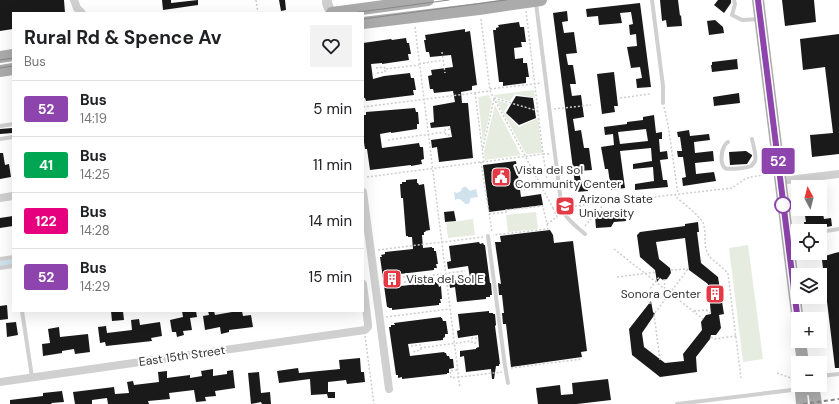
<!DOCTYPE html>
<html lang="en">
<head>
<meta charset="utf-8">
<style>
	body { margin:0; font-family:"DM Sans",sans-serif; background:#f2f2f2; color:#202124; height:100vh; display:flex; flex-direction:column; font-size:15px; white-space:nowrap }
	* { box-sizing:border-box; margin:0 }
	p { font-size:13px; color:#757577 }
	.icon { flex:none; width:22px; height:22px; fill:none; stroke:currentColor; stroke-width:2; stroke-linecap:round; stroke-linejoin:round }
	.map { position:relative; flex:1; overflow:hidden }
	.sheet { position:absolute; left:12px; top:12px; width:352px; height:300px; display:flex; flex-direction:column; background:#fff; border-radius:0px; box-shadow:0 4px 16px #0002 }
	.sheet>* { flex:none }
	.badge { padding:0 8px; border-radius:3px; font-size:14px; line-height:26px }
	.needle { width:26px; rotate:353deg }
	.controls { position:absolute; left:791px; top:180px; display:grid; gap:8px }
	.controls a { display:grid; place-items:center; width:36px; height:36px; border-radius:0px; background:#fff; box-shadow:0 4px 16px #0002; font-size:20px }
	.map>.badge { position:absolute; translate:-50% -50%; box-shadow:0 0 0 2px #fff }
	.round { display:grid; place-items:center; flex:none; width:42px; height:42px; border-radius:0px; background:#f2f2f2 }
	.summary { display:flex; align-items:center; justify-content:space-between; height:68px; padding:0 12px }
	h1 { font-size:19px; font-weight:700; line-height:30px }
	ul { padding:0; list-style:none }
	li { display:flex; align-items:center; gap:12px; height:56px; padding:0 12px; border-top:1px solid #e0e0e0 }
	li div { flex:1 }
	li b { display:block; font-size:15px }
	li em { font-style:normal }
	li .badge { min-width:44px; font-weight:700; text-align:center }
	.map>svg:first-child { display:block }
	.green { fill:#e6ecdf }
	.water { fill:#cfe2ee }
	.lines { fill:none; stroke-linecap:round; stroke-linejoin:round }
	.canal { stroke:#cfe2ee; stroke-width:7 }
	.building { fill:#1a1a1a; fill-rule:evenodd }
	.path { stroke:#cdcdcd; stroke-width:1.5; stroke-dasharray:2 2; stroke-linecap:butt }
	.service { stroke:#d0d0d0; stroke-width:4 }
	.minor { stroke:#d0d0d0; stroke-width:8 }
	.tertiary { stroke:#d0d0d0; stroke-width:10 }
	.primary { stroke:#ababab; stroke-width:12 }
	.tram { stroke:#888; stroke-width:1 }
	.rail { stroke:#888; stroke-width:2; stroke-dasharray:4 3; stroke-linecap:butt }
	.line-casing { stroke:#fff; stroke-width:9 }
	.line { stroke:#8e44ad; stroke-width:6 }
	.stop-dot { fill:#fff; stroke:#8e44ad; stroke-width:2 }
	.labels { text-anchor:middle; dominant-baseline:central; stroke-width:4; stroke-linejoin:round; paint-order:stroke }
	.poi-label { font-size:12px; fill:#333; stroke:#fff; text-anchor:start }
	.street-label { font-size:12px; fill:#333; stroke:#fff }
</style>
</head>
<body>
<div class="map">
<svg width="839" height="404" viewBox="0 0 839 404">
	<rect width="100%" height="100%" fill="#fff"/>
	<path class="green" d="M534 90 535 98 515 94 510 101 495 97 494 95Z
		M489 95 492 102 483 143 478 97Z
		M496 100 509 104 504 112 519 127 538 118 542 153 526 154Z
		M495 105 521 155 485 160 484 151Z
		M536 212 538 229 508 232 506 215Z
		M473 219 475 235 448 238 446 223Z
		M748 245 763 359 743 362 729 248Z"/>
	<path class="water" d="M464 187H466L470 191 476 189 478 197 471 198 470 199V202L468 204H466C461 201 461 197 455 200L454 192 457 193 461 191 462 188Z"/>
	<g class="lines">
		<path class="canal" d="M0 263 13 261"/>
	</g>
	<path class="building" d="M0 0H64L65 13H13V29L0 31Z
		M162 0H171V3L198 0V5L163 10Z
		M279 0H285L286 10 281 11Z
		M660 0H678L680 16 681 15 682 26 667 27 666 20 662 21Z
		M718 0H731V3L724 13 714 5Z
		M782 0H814L816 22 785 26Z
		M640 3 651 87 637 88 636 79 642 78 640 67 631 68 627 47 637 46 636 34 630 35 629 25 633 24 631 12 620 13 622 23 599 25 598 16 587 17 586 9Z
		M567 11 568 21 562 22 564 33 574 32 577 53 566 54 568 65H573L576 84H570L572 96 581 95 584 117 573 119 575 131 581 130 584 148H589L592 170 579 171 581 182 587 181 588 191 576 192 553 13Z
		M715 20 723 27 724 33 709 35 707 21Z
		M519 22 520 27H524L526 42H521L522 47 514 48 515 59 523 58V63H527L529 77H526V83L503 86V82H499L493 30H496V28L499 27 498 25Z
		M465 29V32L470 31 477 85 472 86V90L461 92 462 103H468L473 158 439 162 437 147 432 148 431 140 452 137 450 126 431 128 430 123 434 122 433 106 455 102 453 91 434 93 433 89H430L428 76 432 75 431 70 453 67 451 55 430 57 429 52H426L424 40H426L425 35Z
		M839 34V154L812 157 810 135 833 133 825 67 803 70 800 39Z
		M406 38 407 43H409L411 54H408L409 60 382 64V63L371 64 373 79 384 76 410 73 411 78H414L416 90H413L414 95 366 101 365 98H363V43L391 39 392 40Z
		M737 59 738 69 712 72 711 65H712V62Z
		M614 72 618 106H614L615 112 602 114 597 74Z
		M739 93 740 103 714 106 713 97Z
		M516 96 533 98 536 118 519 125 506 113Z
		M415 108 416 112H418L419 124H417V129L391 133V132L380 134 382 148 419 143 420 147H423L424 159 421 160 422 164 411 166V165L370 170 367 149H365L363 136V115H366V112Z
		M654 115 656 133 662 132V139H659L660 152 667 151 668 159 660 160 663 180H667L668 187 635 190V184L654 181 653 167 633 169V164L652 161 651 148 620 151 625 188 611 190 608 169H605L601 147 614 145 613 134 605 135 604 127 627 124V122L643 120V117ZM646 129 648 141 620 144 618 132Z
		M13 128V133L0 134V129Z
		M689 130 690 136 709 134 710 140 694 142 695 153 713 151 714 161 695 163 696 174 714 172 716 181 683 186 682 178 686 177 683 157H678L677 151H682L680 137H678L677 132Z
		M746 151 752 155V156L747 164 730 165 729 152Z
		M0 153H3L5 165 9 164 11 177 0 179Z
		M516 161 521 197 541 194 543 205 489 212 483 165Z
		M417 179V183H418L419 185 424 184 430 230 425 231 426 232H424V235H422L423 248 432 247V248H434V251H436L438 264H436L437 268H434V270L400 274 401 286 436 282V283H438L439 287 441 286 442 299H440L441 303H439V305L392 310V308H389L388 307H387L380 257H382L381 255 385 254V252L413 249 412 237H408V236H406L403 198H401L400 184H402V182H406V180Z
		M804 209H822L824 219 831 218 832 226 805 231 804 222H806Z
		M454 211 456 221 445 222 444 212Z
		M625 212 626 221 614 222 611 227 596 228 595 216Z
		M13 216V226L0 228V218Z
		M698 222 699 232H697L701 263 718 277 724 314 719 315 721 328 716 335H711L710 339 696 357 697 372 660 377 632 355 629 329 651 301 653 312 655 314 642 333 644 347 665 363 684 361 683 354 702 330 701 322 706 315 711 314 708 284 689 270 685 238 656 242 659 259 670 268 671 273 667 279 663 280 660 278 657 282 655 270 640 257 637 235 640 232 685 226V224Z
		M550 230 553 235 554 243 573 241 587 351 581 352 582 357 511 367 506 324H503L502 313H504L502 295H499L498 283 501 284 495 242H501L500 236Z
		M479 242 480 244 483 243 484 245H485L490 283H491L492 295H490V297H486V299L457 302 455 287 450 288 449 281 470 278 468 266 448 269 447 262 451 261 449 246Z
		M839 252V368H835L822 260 825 256 835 253Z
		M7 305 8 319 0 320V306Z
		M111 311H123L124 320 112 321Z
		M182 311H196L197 317 190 318 192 330 183 331 184 335 177 337 176 332H172L170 320 183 317Z
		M208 311H214L215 315 232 312V311H242L243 316 251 315 253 327 229 330V332L221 334 220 327 205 330 203 316 209 315Z
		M489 311V313H493V314H495L496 325 495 326 500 364H499V366H496L494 379H492L491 369 466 372 464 356 460 357V351L476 349V348L479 347 478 335 458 338 457 331 460 330 458 314Z
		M441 317V318H442L443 321H446L448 334H445V337L443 338V340L408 344 410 356 444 352 445 353H446L447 356H449L450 359H453L454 368 449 369V373H447V374L402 379V377L398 378V375H396L389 327H391V325H395L394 323Z
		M139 319 140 325 160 322 162 336 151 338 152 341 134 343 106 346 105 342 100 343 98 327 106 326 107 333 132 330 131 320Z
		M16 322 18 335 7 337 6 323Z
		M59 327 60 337 88 334 90 352 75 354 74 349 62 351V353L43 356 42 344 50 343 48 329Z
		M360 358 361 372H364L365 382 347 384 346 380 328 382V392H335V398H328L327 394 311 395 310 379 279 383 277 371 298 368 299 373 340 369 339 360Z
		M213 369V376L227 374V371L233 370 235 388 215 391 216 396 205 397 206 401 196 402 194 390 169 393 170 399 148 401 149 404H108L107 398 92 400V404H75L73 392 114 387 115 394 129 393 127 382 133 381 134 385 159 382 158 372 167 371V378L190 375V378L202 376 201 371Z
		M259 372 261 393 270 392 271 404H262L261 402 251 404 248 373Z
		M608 379 611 400 577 404H538L536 388 560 385 561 395 573 394 572 383Z
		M62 391 64 402 51 403 52 404H10V400L43 396V393Z"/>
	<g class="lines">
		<path class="path" d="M256 0 258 13
			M526 11 543 154H549
			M481 19 490 91 553 208H556
			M415 27 460 388
			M442 52 445 73
			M419 64 443 60
			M376 68 384 67 385 69
			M377 73 385 72V69L419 65
			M490 89 542 83
			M475 93 484 162
			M494 98 538 111
			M620 98 650 94
			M363 107 490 91
			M664 107 668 125 678 194
			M554 109 591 105
			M450 129 445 130 446 135H451
			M388 140 445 132
			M483 148 494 99
			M481 162 492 232
			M367 177 543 154 548 187
			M520 190 553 187
			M675 194 676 197C683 203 700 216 703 223 707 233 703 245 708 254 713 262 723 266 728 274L741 378
			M580 205 581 208 593 217
			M567 207 732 188 745 179 750 177 765 175
			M489 214 507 212 506 210 543 206C544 214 547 221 548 229L493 235
			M547 224 557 217 553 208
			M585 226 603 205 604 203
			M614 249 703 319
			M378 250 483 237
			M671 270 689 269
			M403 277 411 276V278L465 271
			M617 277 656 272
			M664 279 665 289
			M404 282H412L411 278
			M650 304 649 290 659 277
			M694 311 706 310 711 313
			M386 317 450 309
			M365 336 374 404
			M711 337 714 339 736 336
			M477 338H472V343H478
			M411 346 420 345 421 350 412 352
			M420 348 472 341
			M660 360 654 314 688 269
			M511 368 582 359
			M457 370 450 371 451 378 502 372
			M777 373 791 378"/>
		<path class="service" d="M652 0 663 86V103
			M734 0 735 4 732 15 742 20 760 19
			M536 3 562 210C567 220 577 227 585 234
			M0 126 13 124
			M0 139 13 137
			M728 142C727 142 724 146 724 147 721 152 720 164 725 168 728 170 747 168 751 166 752 165 754 163 755 161 757 156 753 145 752 139
			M820 232 839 229
			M789 235 798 234
			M488 236 505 366 508 383
			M0 259 13 257
			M0 268 13 266
			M22 311 32 377
			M820 376 839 374
			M677 404 800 389"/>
		<path class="minor" d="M74 0 77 8 82 13
			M780 181 839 174
			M363 192 389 389
			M0 198 13 196
			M0 382 365 330 368 327V324L363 284"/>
		<path class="tertiary" d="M327 0V3L331 13"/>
		<path class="primary" d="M758 0 798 322
			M332 13 428 0
			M363 23 479 9 541 0
			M0 57 13 55
			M0 71 13 69
			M800 341 803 363
			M806 388 814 391 816 404
			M802 404 801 392 806 388"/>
		<path class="tram" d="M352 13 449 0
			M363 19 506 0
			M0 60 13 58
			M0 68 13 66"/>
		<path class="rail" d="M803 404 839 399"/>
	</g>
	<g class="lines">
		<defs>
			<path id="line" d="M758 0 798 322"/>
		</defs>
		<use href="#line" class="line-casing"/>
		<use href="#line" class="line"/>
	</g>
	<defs>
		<symbol id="civic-square" viewBox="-11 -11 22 22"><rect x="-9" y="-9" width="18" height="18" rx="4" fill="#e63946" stroke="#fff"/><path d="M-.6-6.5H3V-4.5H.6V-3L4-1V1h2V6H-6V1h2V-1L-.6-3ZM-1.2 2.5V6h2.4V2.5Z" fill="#fff"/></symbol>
		<symbol id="university-square" viewBox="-11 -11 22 22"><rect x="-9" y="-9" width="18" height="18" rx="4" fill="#e63946" stroke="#fff"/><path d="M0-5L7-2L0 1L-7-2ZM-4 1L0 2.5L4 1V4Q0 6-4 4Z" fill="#fff"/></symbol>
		<symbol id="building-square" viewBox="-11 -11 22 22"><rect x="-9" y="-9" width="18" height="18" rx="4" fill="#e63946" stroke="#fff"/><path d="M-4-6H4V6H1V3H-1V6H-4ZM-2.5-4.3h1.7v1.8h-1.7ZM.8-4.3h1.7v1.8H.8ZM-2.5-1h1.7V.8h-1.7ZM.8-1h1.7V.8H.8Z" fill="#fff"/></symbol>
	</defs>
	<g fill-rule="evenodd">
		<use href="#civic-square" x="490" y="166" width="22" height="22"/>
		<use href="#university-square" x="554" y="195" width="22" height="22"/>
		<use href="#building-square" x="381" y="268" width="22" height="22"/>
		<use href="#building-square" x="704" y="283" width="22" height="22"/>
	</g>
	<circle class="stop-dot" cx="783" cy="205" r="8"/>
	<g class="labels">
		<g class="poi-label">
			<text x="515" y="170">Vista del Sol<tspan x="515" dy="14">Community Center</tspan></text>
			<text x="579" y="199">Arizona State<tspan x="579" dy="14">University</tspan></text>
			<text x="406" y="279">Vista del Sol E</text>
			<text x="701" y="294" text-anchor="end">Sonora Center</text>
		</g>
		<g class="street-label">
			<text transform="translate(182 356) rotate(-8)">East 15th Street</text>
		</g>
	</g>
</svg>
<div class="controls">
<a><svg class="needle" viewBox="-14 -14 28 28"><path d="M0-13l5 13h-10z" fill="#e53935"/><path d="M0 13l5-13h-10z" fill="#757577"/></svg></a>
<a><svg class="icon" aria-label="locate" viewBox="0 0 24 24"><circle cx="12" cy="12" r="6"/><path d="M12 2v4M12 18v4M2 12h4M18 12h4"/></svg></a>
<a><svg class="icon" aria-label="layers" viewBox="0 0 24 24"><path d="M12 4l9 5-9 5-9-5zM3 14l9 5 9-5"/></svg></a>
<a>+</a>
<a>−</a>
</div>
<b class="badge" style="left:778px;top:161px;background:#8e44ad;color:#fff">52</b>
<section class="sheet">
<div class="summary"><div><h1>Rural Rd &amp; Spence Av</h1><p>Bus</p></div><a class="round"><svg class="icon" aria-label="heart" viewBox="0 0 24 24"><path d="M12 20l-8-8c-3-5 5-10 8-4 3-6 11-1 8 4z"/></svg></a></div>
<ul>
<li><span class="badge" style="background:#8e44ad;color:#fff">52</span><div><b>Bus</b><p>14:19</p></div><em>5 min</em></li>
<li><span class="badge" style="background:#00a651;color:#fff">41</span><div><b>Bus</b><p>14:25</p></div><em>11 min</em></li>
<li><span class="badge" style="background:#e6007e;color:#fff">122</span><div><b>Bus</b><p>14:28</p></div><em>14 min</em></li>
<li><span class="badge" style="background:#8e44ad;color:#fff">52</span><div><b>Bus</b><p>14:29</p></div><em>15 min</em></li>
</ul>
</section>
</div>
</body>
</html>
